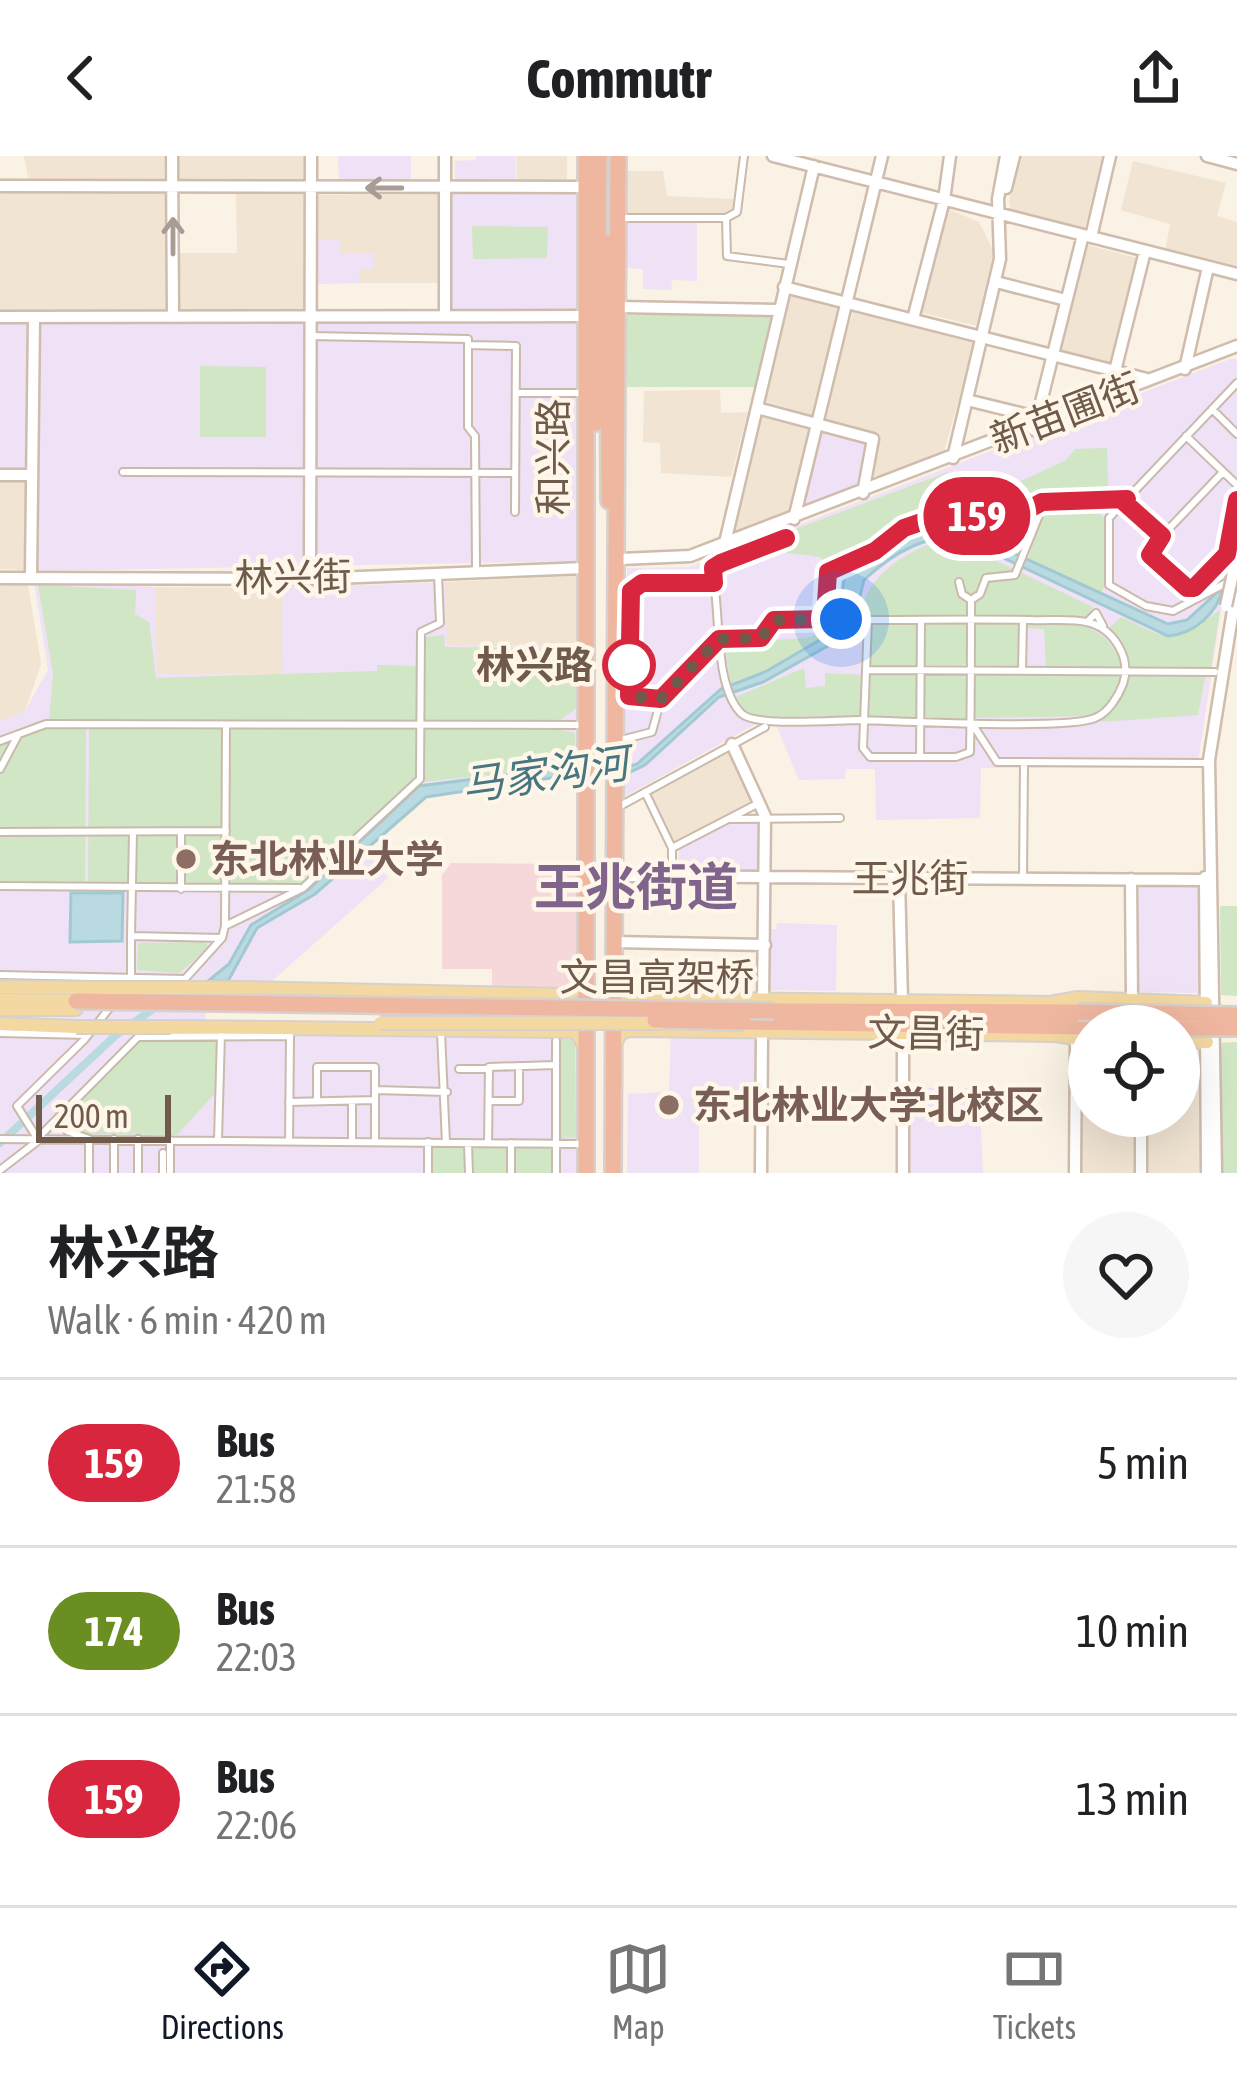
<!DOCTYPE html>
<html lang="en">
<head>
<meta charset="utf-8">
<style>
	body { margin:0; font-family:"Asap Condensed","Noto Sans SC",sans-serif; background:#f6f6f6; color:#202124; height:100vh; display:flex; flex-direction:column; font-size:45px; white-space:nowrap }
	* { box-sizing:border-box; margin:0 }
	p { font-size:39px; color:#757577 }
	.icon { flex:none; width:66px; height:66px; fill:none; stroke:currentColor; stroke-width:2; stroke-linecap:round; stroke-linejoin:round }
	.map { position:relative; height:1017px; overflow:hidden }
	.details { display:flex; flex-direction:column; background:#fff; flex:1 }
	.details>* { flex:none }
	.badge { padding:0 24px; border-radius:39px; font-size:42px; line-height:78px }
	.tools { position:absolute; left:1068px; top:849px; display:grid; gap:24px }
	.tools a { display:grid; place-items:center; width:132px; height:132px; border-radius:50%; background:#fff; box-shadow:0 12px 48px #0002; font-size:60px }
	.scale { position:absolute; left:36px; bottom:30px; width:135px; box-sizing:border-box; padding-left:12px; border:6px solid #705a4c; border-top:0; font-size:33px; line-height:42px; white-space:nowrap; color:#705a4c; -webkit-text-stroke:9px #fdf6e9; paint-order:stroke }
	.you { position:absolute; width:60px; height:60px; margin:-30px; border:9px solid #fff; border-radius:50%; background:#1a73e8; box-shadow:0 0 0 18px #1a73e833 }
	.map>.badge { position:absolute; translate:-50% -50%; box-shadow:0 0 0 6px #fff }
	.round { display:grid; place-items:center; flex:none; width:126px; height:126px; border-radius:63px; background:#f6f6f6 }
	.headline { display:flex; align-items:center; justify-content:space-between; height:204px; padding:0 48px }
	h1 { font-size:57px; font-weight:700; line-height:90px }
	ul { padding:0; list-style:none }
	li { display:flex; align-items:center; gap:36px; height:168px; padding:0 48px; border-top:3px solid #e0e0e0 }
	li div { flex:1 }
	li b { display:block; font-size:45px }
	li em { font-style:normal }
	li .badge { min-width:132px; font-weight:700; text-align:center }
	header { display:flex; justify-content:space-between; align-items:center; height:156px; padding:0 48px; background:#fff; font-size:54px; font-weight:700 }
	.tabs { display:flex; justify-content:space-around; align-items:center; height:168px; border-top:3px solid #e0e0e0; background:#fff; font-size:33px; color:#757577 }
	.tabs a { display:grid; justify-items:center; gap:6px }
	.tabs .active { color:#111827 }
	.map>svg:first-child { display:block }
	.residential { fill:#f1e4d3 }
	.education { fill:#efe1f6 }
	.medical { fill:#f7d8da }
	.green { fill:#d0e6c4 }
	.water { fill:#badae2; stroke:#a1c9d2; stroke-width:3 }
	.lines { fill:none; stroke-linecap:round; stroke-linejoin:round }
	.river { stroke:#badae2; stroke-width:8 }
	.street-casing { stroke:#cabaab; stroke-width:10 }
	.secondary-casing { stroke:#cfbcac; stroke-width:15 }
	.primary-casing { stroke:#d7d1cd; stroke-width:16 }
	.highway-casing { stroke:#d7d1cd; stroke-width:20 }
	.street { stroke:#fff; stroke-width:6 }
	.secondary { stroke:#fff; stroke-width:10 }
	.primary { stroke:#f3d8a1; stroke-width:12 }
	.highway { stroke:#efb7a0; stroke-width:15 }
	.secondary-bridge-casing { stroke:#cfbcac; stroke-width:15; stroke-linecap:butt }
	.primary-bridge-casing { stroke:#d7d1cd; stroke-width:16; stroke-linecap:butt }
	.highway-bridge-casing { stroke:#d7d1cd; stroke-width:20; stroke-linecap:butt }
	.secondary-bridge { stroke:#fff; stroke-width:10 }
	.primary-bridge { stroke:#f3d8a1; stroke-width:12 }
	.highway-bridge { stroke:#efb7a0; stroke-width:15 }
	.oneway { stroke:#a99c94 }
	.line-casing { stroke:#fff; stroke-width:27 }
	.line { stroke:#d7263d; stroke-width:18 }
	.walk { stroke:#705a4c; stroke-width:12; stroke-dasharray:0 21.6 }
	.stop-dot { fill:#fff; stroke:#d7263d; stroke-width:6 }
	.education-dot { fill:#8d6e63; stroke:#fdf6e9; stroke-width:4.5 }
	.labels { text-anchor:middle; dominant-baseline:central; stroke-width:9; stroke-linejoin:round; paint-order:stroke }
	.street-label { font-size:39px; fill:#705a4c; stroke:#fdf6e9 }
	.stop-label { font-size:39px; font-weight:bold; fill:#705a4c; stroke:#fdf6e9; text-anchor:end }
	.education-label { font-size:39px; font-weight:bold; fill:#785e54; stroke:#fdf6e9; text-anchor:start }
	.water-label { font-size:42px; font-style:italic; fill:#477681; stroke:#fdf6e9 }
	.district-label { font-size:51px; font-weight:bold; fill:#80648c; stroke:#fdf6e9 }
</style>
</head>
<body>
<header><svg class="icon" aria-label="back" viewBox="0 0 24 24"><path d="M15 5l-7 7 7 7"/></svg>Commutr<svg class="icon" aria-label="share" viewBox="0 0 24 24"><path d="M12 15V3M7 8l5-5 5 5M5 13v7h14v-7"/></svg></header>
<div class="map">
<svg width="1237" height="1017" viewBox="0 0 1237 1017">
	<rect width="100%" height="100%" fill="#faf2e4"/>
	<path class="residential" d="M24 0H164V25L29 26Z
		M175 0H305V28L175 27Z
		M516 0H567V26L517 28Z
		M1020 0H1102L1084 76 1012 56 1009 46Z
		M1133 5 1226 27 1217 60 1237 66V113L1165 96 1170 68 1121 54Z
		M626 15H663L667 40 734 43 733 58 627 59Z
		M167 35 169 155 0 157V36Z
		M236 37H305V156L176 155 177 97H237Z
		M441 38 440 127H359V113L340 97 339 83H317V39Z
		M946 52 979 66 994 96 977 170 919 156Z
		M1084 88 1137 102 1112 214 1055 199Z
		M787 136 841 151 813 260 761 244Z
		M853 156 975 187 944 295 885 322 868 318 821 267Z
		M720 234 721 257 748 256 731 321 661 317 660 287 643 286 644 235Z
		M761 255 811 269 789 360 730 380Z
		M0 324H28V414L0 413Z
		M576 420V490L446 489 445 426Z
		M0 429H28L41 508 25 555 0 565Z
		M155 431 283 432 282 519 156 518Z
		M730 594 756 647 673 689 649 636Z
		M1179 895H1198L1202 1017H1079L1078 896H1089V960H1179Z"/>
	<path class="education" d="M338 0H411V27H339Z
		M476 0H515L516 24 455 27V5L476 4Z
		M452 36H581L582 154 450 153Z
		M627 65H697V125L672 124 671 134 643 133V113L627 112Z
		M317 83H340V97H373L374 113H359V127L318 128Z
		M37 164 580 167V405L35 415Z
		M0 165H30L29 315H0Z
		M1230 203H1237V350L1197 612H981L980 662 876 664 875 613H846L845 623 799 624 772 559 624 641 627 412 689 411Z
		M820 273 869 285 858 333 800 354Z
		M34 426 155 431 157 518 281 519 283 432 445 426 447 489 580 490 579 609 417 630 358 684 388 722 271 826H205L206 874 571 881 577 893 576 1017H0V565L25 555 48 514Z
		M762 663V715L678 716 679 693 732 666Z
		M1199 729 1201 837 1136 836 1135 731Z
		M777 767 837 769 836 835 768 834 769 773H776Z
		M671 880H759V935H726L699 960V1017H627L628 938 669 936Z
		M906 932H979L983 1017H907Z"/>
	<path class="medical" d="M451 707 577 708V825L563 831H492V813H442V719Z"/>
	<path class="green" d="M472 70 548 71 547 102 473 103Z
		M626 159H774L756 231H627Z
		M200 210 266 211V281H200Z
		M1107 292 1108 331H1133L1126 339 1018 342 1017 327 1066 304 1075 293Z
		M948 316 956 336 939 343 943 358 898 370 872 393 824 413 821 401 773 395 739 404 734 396Z
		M1046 349 1093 351 1104 362 1106 427 1101 437 1028 402Z
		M1038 353 1020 399 950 368 1022 362Z
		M946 383 959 387 1093 451 1085 462 861 460C865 419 908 393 946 383Z
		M38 429 136 434 135 458 149 466 156 522 377 515V509L416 510V565H49L53 518Z
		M1220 454 1211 512 1128 513 1108 473 1121 461C1176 487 1171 488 1220 454Z
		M845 465 842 471 765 516 731 528 724 487 807 482 828 474 829 467Z
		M919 465 918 512H870V466Z
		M968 466V505L960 512H921L923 467Z
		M975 466 1019 468 1017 511H974Z
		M1026 468C1074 469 1102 460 1123 511H1046L1044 473 1026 472Z
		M444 479 445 491 577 493V552L557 566 421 565 425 481Z
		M804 512 806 532 825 530V517L863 519 864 560 755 561 743 554 736 541Z
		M870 515H918L917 563 869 562Z
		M921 516H960L967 524 969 564 921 563Z
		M975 517H1122L1110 546 1090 560 975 562Z
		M1128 519 1205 521 1198 559 1100 566 1123 538Z
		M89 570 224 571V732L88 731Z
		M416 570 418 621 302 730 227 732V571Z
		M422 570 548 571 575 577V609L424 626Z
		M47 571H86L85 730 0 727V588Z
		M1220 750H1237V840L1221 839Z
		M204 786 210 791 179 817 137 814 138 787Z
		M218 881V934L177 979 79 978 65 962 141 882Z
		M558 881 575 885 576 981 557 982Z
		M1237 886V1017H1222L1219 887Z
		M432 990 554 992V1017H432Z"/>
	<path class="water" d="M950 368 1168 468 1187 464 1223 431C1218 457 1194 478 1168 480L970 386C933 372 891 398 864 424L851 477 763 526 719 541 645 609 624 619V612L637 608 721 533 765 516 842 471C847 457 839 435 845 422 855 404 929 370 950 368Z
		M577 610V618L426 641 315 738 257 772 228 825H208L229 808 251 769 308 734 419 630Z
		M71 737H123L122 785 70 786Z"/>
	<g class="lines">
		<path class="river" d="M0 987 116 879 156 851"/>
		<defs>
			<path id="street" d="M744 0 737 56 726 62 727 100 789 108
				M622 62H726
				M310 180 468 183V189L516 190 515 356
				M468 190V271L475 280 476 411
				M517 237H582
				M1212 253 1237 278
				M1186 280 1237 329
				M123 316 515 317
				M1124 346 1162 380 1150 399 1187 432H1194L1227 398 1237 344
				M1162 380 1223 316
				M959 426 962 438 971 444 980 438 986 422 1015 419 1044 347
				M1228 426 1173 455 1146 450 1109 429V362L1237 227
				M714 427 713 413 721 407 786 382
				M825 463 828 416 875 395 904 372 927 364 1020 359 1042 346 1125 343
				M1087 466 1096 457 1103 470
				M867 514 1215 516
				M1022 514 1023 464
				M661 543 629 540V440L642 427H714C720 460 715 533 742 558 757 571 835 564 859 564 898 565 1069 574 1095 562 1108 557 1118 541 1123 528 1132 502 1113 471 1086 466 1069 462 1049 465 1031 464 977 463 922 464 868 464L863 592 870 601H956L970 596C971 545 971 494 971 444
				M971 566 997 606 1203 607
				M0 585 46 568 582 569
				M617 585 652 576 661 543 719 483 761 482 774 464 841 463
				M920 600 921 464
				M0 613 17 581
				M645 636 672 692V720
				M620 650 765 571
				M731 663 840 662
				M0 676 226 675
				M672 692 759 647
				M1023 722 1024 607
				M0 730 299 732
				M181 733V675
				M225 770 226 570
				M131 780 133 676
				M0 819 185 823 222 782 225 770 303 732 420 623 421 476 440 467 438 418
				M131 820V780L222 782
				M0 877 88 879
				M441 877 446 987
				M459 913H489
				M375 934 447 936
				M317 945V911H375V986
				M489 945H519V910
				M289 946 375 944
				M63 959 67 975 89 983V1017
				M40 980 138 881 290 880
				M37 982 17 950 85 883 111 850
				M0 983 582 988
				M138 983V1017
				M170 984V1017
				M218 984 221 878
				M289 985 290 881
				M352 986V945
				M428 986V1017
				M468 987 469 1017
				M488 987 489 911 556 909
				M163 997V1017
				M0 1014 39 984
				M114 1017V983
				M511 1017V987
				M556 1017V885"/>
			<path id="secondary" d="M172 0 173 161
				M445 0V160
				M773 0 1237 118
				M1207 0 1237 8
				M0 30 585 31
				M1006 32 1014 0
				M1091 81 1110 0
				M1000 127 1066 144
				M784 131 1147 223
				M619 151 778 154
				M0 161 585 160
				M913 163 944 44 950 0
				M1185 213 1208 111
				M1108 243 1145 95
				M971 245 1036 261
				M757 252 873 283 863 337
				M1034 274 1083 79
				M953 302 1000 103 998 43 1006 0
				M0 319H32
				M794 363 882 0
				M724 391 814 10
				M620 403 690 400 1237 190
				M310 417 311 0
				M31 418 34 162
				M0 422 310 423 586 412
				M1232 422 1237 391
				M732 588 765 660 763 844
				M616 720 1205 724
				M1205 721 1207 1017
				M899 722 902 845
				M1131 723 1132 844
				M615 786 765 789
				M1141 960V1017
				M761 1017 762 876
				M903 1017V876
				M1075 1017 1076 884
				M1216 1017 1209 604 1237 429"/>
			<path id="primary" d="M616 824 623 837 633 842 1054 847 1071 853
				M0 831 77 832
				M241 832 567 839 584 827
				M0 844 76 845
				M1055 846 1078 842 1206 847
				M0 853H76
				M0 868 76 871
				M171 871 568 875 577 877 586 893
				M1179 885 1207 886
				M614 890 620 878 628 874 1055 879 1089 884"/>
			<path id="highway" d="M608 87 609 345
				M596 267 599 0
				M774 855 1078 856
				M743 866 1089 871
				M586 1017V0
				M613 1017 618 0"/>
		</defs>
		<use href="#street" class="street-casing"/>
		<use href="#secondary" class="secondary-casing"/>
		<use href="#primary" class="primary-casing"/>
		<use href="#highway" class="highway-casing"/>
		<use href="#street" class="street"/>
		<use href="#secondary" class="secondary"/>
		<use href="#primary" class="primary"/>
		<use href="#highway" class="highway"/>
		<defs>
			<path id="secondary-bridge" d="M1226 450 1232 422"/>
			<path id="primary-bridge" d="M77 832H241
				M380 867H661
				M76 871H171"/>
			<path id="highway-bridge" d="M76 845 774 855
				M1078 856 1237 859
				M655 864 743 866
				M1179 872H1237"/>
		</defs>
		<use href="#secondary-bridge" class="secondary-bridge-casing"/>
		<use href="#primary-bridge" class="primary-bridge-casing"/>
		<use href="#highway-bridge" class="highway-bridge-casing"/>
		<use href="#secondary-bridge" class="secondary-bridge"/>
		<use href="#primary-bridge" class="primary-bridge"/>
		<use href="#highway-bridge" class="highway-bridge"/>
	</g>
	<defs><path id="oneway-shaft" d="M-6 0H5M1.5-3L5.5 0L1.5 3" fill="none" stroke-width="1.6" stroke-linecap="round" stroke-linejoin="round" transform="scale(3)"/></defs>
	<g class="oneway">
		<use href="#oneway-shaft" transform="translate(384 32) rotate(180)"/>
		<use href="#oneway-shaft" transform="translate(173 80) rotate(-90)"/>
	</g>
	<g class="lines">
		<defs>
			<path id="line" d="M786 382 721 407 713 412 714 427H642L631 435 629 540 661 543 719 483 761 482 774 464 825 463 828 416 875 395 904 372 927 364 1020 358 1042 346 1127 343 1124 346 1162 380 1150 399 1187 432H1194L1227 398 1237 344"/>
		</defs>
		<use href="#line" class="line-casing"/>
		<use href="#line" class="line"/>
		<path class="walk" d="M629 509V540L661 543 719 483 761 482 774 464 841 463"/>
	</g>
	<circle class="stop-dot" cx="629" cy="509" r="24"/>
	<g class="education-dot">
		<circle cx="186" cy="703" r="12"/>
		<circle cx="669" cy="949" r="12"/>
	</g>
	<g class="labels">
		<g class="street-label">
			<text transform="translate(1065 257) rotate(-21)">新苗圃街</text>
			<text transform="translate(553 301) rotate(-90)">和兴路</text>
			<text transform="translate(293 421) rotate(-1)">林兴街</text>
			<text x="910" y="722">王兆街</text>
			<text x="657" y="821">文昌高架桥</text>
			<text transform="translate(926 877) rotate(1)">文昌街</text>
		</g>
		<g class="stop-label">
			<text x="593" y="509">林兴路</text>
		</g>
		<g class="education-label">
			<text x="210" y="703">东北林业大学</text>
			<text x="693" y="949">东北林业大学北校区</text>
		</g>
		<g class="water-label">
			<text transform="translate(545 618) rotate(-8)">马家沟河</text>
		</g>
		<g class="district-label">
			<text x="636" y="730">王兆街道</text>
		</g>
	</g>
</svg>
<div class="tools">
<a><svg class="icon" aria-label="locate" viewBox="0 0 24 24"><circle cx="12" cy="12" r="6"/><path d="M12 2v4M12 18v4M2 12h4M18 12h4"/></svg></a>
</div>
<div class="scale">200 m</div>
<div class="you" style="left:841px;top:463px"></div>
<b class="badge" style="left:977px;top:360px;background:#d7263d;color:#fff">159</b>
</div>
<section class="details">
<div class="headline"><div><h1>林兴路</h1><p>Walk · 6 min · 420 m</p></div><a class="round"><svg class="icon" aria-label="heart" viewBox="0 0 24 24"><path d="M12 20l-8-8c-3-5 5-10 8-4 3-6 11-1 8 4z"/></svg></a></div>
<ul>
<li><span class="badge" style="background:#d7263d;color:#fff">159</span><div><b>Bus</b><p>21:58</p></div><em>5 min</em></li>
<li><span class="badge" style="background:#6b8e23;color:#fff">174</span><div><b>Bus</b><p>22:03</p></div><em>10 min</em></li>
<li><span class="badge" style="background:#d7263d;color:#fff">159</span><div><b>Bus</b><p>22:06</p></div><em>13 min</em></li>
</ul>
</section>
<nav class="tabs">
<a class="active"><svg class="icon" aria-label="directions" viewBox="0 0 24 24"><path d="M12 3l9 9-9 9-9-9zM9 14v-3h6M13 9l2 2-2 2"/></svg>Directions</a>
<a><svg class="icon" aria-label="map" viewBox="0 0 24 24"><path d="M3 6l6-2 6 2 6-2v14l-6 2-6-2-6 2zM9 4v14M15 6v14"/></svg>Map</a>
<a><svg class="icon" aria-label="tickets" viewBox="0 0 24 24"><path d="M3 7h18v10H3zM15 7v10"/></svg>Tickets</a>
</nav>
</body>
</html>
